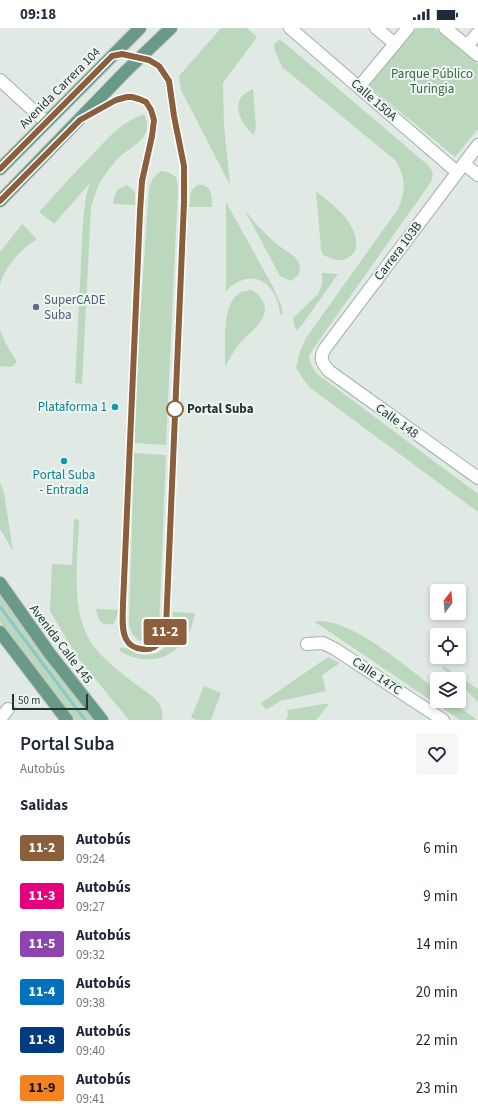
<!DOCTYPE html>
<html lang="es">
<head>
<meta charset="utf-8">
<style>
	body { margin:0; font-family:"Source Sans 3",sans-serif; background:#f6f6f7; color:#1f2937; height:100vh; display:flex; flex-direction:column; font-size:15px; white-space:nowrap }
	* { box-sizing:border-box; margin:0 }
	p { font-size:13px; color:#747a83 }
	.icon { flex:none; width:22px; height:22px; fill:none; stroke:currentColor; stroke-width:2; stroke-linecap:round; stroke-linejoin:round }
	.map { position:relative; height:692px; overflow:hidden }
	.details { display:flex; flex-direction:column; background:#fff; flex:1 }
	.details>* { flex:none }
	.badge { padding:0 8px; border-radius:3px; font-size:14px; line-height:26px }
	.needle { width:26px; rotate:16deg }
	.fabs { position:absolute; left:430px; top:556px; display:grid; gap:8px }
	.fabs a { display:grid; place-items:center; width:36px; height:36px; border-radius:4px; background:#fff; box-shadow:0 2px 6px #0003; font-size:20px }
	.scale { position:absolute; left:12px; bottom:10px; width:76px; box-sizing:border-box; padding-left:4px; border:2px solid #22372f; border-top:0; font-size:11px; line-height:14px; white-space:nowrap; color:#22372f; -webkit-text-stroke:3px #eff6f2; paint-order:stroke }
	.map>.badge { position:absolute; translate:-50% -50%; box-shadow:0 0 0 2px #fff }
	h2 { padding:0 20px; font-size:15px; line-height:36px }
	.round { display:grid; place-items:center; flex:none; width:42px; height:42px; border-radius:4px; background:#f6f6f7 }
	.head { display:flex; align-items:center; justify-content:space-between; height:68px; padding:0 20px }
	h1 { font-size:19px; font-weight:600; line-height:30px }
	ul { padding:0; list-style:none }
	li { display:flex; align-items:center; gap:12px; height:48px; padding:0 20px }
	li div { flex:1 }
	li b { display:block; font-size:15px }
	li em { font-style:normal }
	li .badge { min-width:44px; font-weight:700; text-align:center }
	.status { display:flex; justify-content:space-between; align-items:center; height:28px; padding:0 20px; background:#fff; direction:ltr }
	.status svg { height:11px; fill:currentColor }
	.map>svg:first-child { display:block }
	.green { fill:#bbd8bf }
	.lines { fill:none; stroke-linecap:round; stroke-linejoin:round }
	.stream { stroke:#8dc6c8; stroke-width:3 }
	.minor-casing { stroke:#a3b0aa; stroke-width:14 }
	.major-casing { stroke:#bdc3c1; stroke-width:14 }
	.minor { stroke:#fff; stroke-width:12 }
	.major { stroke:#699987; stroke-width:12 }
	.line-casing { stroke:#fff; stroke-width:9 }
	.line { stroke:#8b5e3c; stroke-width:6 }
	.service-dot { fill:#5c6f8a; stroke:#eff6f2; stroke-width:1.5 }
	.culture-dot { fill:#0f9aa8; stroke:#eff6f2; stroke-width:1.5 }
	.stop-dot { fill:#fff; stroke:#8b5e3c; stroke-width:2 }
	.labels { text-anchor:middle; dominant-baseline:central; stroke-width:4; stroke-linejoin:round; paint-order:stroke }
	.park-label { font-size:13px; fill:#326940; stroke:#eff6f2 }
	.street-label { font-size:13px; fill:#22372f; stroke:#eff6f2 }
	.service-label { font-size:13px; fill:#4e5e75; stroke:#eff6f2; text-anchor:start }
	.culture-label { font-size:13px; fill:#0d838f; stroke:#eff6f2; text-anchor:end }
	.stop-label { font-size:13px; font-weight:bold; fill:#22372f; stroke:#eff6f2; text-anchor:start }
</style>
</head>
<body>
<div class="status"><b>09:18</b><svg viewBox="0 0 49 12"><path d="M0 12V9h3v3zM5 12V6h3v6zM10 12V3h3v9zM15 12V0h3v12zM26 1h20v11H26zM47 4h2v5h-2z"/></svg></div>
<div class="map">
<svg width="478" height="692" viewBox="0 0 478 692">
	<rect width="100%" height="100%" fill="#e0e9e4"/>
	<path class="green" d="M221 0H249L248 1 257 9 223 55 224 98 230 157 181 62 179 48Z
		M417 0H434L478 36V101L455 129 369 58Z
		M279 12 282 13 428 137C433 143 434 146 431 154L313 321 309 328 310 334 316 345 478 466V484L309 359 296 340 300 323 306 310 398 181C406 162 406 150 395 132L282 39 275 23 274 16Z
		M253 61 256 100 254 107C244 99 232 81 242 68 245 65 249 63 253 61Z
		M144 86C155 109 134 117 119 129 115 133 111 139 107 144 98 155 95 166 91 180L82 356 75 355 83 194 86 168 90 155 54 196 39 184C57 164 75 144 94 125 110 108 121 95 144 86Z
		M161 143 168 144 176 149 178 161 166 417 134 415 137 335 149 160 153 150Z
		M127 157 135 164V177L113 176 115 167 118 161Z
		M197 157C212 155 212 167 212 179H189L191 163Z
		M316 163C325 171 342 183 348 193 355 203 362 221 349 229 341 235 332 231 323 227L321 221Z
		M226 174 272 257 281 277 283 286H280C278 263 262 242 238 254 233 257 229 259 226 264Z
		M244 181 256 196 275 215 295 229 300 237 299 246 291 253 280 248Z
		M22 196 37 211C19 223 7 236 0 256V224Z
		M322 245 338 246 302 297 297 302 295 300 293 290 318 266 322 257Z
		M251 262C257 265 259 267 262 272 273 290 250 303 240 315 234 322 230 330 225 339 226 319 221 281 237 267 241 263 246 263 251 262Z
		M0 302 6 316 17 334 12 339 0 338Z
		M134 425 166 427 159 601 153 612 146 615 138 612 132 606 129 596Z
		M0 454 4 465 13 523 0 501Z
		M74 491 79 492C78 529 70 580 90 613 101 630 119 643 134 655 142 661 153 667 158 674 162 679 163 687 162 692H129L78 630 50 583 52 536 72 537Z
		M0 567 94 692H75L0 594Z
		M96 581 118 582 116 591 113 596C100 598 98 592 96 581Z
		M173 584 195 585C193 593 192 601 187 608 173 633 144 638 120 623V620C127 618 132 624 138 626 143 627 148 627 153 626 173 621 172 600 173 584Z
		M319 593C357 594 407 640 437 662V673H451L477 692H460L315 594Z
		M328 629 340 635 322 647 326 663 280 673 266 682 261 675Z
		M443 638 478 661V674L459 655V651H455L442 640Z
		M204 658 221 665 211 692H197L191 690Z
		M330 675 316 692H286L288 687 287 682Z"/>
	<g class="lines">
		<path class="stream" d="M0 579 85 692"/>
		<defs>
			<path id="minor" d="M290 0 457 144
				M376 0 395 16
				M445 0 478 27
				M467 18 478 5
				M0 52 46 94
				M359 59 408 0
				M478 117 326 319C319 329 321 334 329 343L478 450
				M464 136 478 147
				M307 616 323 615 335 621 443 692
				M0 691 8 681"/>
			<path id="major" d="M0 141 140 0
				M0 173 125 44 171 0
				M0 555 50 626 102 692
				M0 604 67 692"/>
		</defs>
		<use href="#minor" class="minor-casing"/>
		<use href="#major" class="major-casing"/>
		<use href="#minor" class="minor"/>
		<use href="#major" class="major"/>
	</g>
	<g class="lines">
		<defs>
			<path id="line" d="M0 141 112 28 122 26 149 32 159 38 169 53 174 88 184 138V174L166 599C165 604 164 609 160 614 152 625 132 623 126 611 121 601 123 587 123 576L140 184 142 153 152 108 154 92 151 82 146 74 139 71 132 69H127L116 72 80 92 0 173"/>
		</defs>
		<use href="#line" class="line-casing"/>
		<use href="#line" class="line"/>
	</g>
	<circle class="service-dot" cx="36" cy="279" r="4"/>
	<g class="culture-dot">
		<circle cx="115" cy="379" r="4"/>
		<circle cx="64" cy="433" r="4"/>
	</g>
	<circle class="stop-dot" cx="175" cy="381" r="8"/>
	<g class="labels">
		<g class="park-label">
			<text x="432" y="46">Parque Público<tspan x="432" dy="15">Turingia</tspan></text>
		</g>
		<g class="street-label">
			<text transform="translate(60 60) rotate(-45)">Avenida Carrera 104</text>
			<text transform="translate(374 72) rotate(41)">Calle 150A</text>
			<text transform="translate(398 223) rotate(-53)">Carrera 103B</text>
			<text transform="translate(397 393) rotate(36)">Calle 148</text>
			<text transform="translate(61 616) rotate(53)">Avenida Calle 145</text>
			<text transform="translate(377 648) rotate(34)">Calle 147C</text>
		</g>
		<g class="service-label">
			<text x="44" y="272">SuperCADE<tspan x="44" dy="15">Suba</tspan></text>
		</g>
		<g class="culture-label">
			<text x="107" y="379">Plataforma 1</text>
			<text x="64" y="447" text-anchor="middle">Portal Suba<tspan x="64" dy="15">- Entrada</tspan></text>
		</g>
		<g class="stop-label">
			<text x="187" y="381">Portal Suba</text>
		</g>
	</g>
</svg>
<div class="fabs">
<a><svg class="needle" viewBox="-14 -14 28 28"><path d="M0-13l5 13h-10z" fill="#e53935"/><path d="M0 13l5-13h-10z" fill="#747a83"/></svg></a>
<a><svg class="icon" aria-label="locate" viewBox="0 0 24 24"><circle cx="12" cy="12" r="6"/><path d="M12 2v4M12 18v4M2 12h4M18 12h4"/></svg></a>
<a><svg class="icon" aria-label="layers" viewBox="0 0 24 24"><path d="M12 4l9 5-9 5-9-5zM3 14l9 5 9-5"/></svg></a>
</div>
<div class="scale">50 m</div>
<b class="badge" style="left:165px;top:604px;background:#8b5e3c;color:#fff">11-2</b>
</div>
<section class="details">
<div class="head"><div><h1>Portal Suba</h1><p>Autobús</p></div><a class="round"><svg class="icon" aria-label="heart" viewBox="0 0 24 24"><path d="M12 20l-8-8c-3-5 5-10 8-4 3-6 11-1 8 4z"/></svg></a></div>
<h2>Salidas</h2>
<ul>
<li><span class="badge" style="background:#8b5e3c;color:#fff">11-2</span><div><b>Autobús</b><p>09:24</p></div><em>6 min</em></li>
<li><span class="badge" style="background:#e6007e;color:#fff">11-3</span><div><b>Autobús</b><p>09:27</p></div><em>9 min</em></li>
<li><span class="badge" style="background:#8e44ad;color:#fff">11-5</span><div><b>Autobús</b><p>09:32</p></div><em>14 min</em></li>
<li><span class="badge" style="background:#0072bc;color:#fff">11-4</span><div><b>Autobús</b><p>09:38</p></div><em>20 min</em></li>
<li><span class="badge" style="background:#003b80;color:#fff">11-8</span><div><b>Autobús</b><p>09:40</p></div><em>22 min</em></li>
<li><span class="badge" style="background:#f58220;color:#111">11-9</span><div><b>Autobús</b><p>09:41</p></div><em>23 min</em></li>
</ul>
</section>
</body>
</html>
